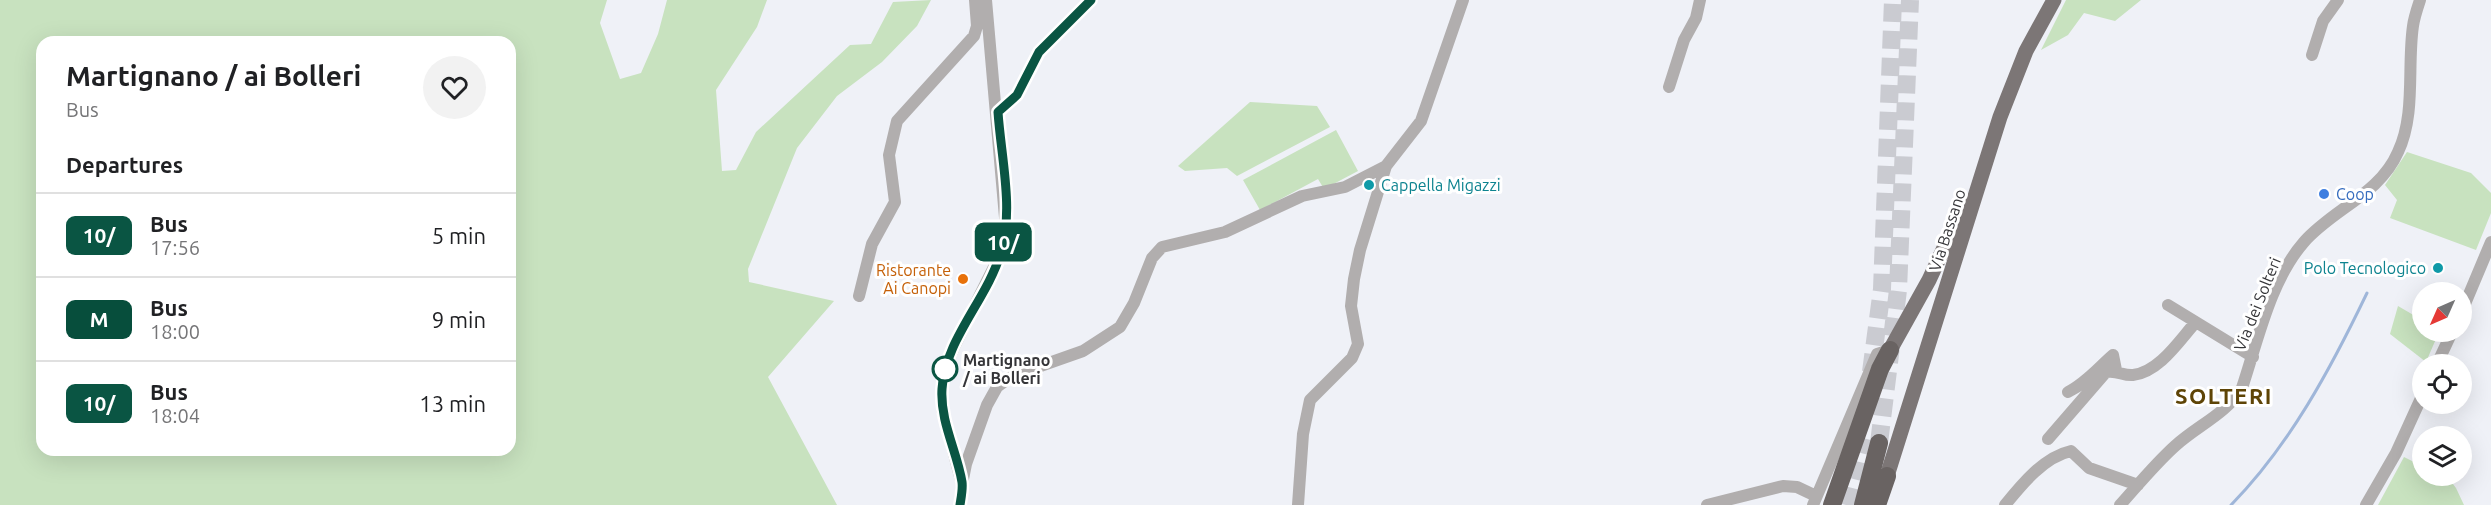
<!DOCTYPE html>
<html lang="en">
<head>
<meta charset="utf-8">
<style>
	body { margin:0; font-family:Ubuntu,sans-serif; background:#f2f2f2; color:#202124; height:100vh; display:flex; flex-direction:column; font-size:22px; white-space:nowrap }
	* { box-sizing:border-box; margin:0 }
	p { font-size:20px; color:#757577 }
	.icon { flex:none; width:33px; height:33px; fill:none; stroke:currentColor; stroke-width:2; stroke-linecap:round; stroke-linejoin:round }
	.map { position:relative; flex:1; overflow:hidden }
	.details { position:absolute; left:36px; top:36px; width:480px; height:420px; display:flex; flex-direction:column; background:#fff; border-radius:18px; box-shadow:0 6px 24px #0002 }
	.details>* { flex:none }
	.badge { padding:0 12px; border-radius:9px; font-size:21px; line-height:39px }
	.needle { width:39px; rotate:225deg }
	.buttons { position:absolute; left:2412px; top:282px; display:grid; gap:12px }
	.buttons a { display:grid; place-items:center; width:60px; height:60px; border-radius:50%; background:#fff; box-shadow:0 6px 24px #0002; font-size:30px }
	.map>.badge { position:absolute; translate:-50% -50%; box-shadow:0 0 0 3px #fff }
	h2 { padding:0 30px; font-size:22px; line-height:54px }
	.round { display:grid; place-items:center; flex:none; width:63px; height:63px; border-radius:32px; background:#f2f2f2 }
	.overview { display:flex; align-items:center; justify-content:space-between; height:102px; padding:0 30px }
	h1 { font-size:28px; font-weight:700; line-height:45px }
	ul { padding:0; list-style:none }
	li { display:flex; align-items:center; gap:18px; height:84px; padding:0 30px; border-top:2px solid #e0e0e0 }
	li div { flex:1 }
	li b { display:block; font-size:22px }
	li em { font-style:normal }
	li .badge { min-width:66px; font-weight:700; text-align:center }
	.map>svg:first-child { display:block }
	.green { fill:#c8e2bf; fill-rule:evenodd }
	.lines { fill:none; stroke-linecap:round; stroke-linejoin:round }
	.stream { stroke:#9fb6d9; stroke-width:3 }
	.highway-tunnel { stroke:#cacbd1; stroke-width:18; stroke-dasharray:18 9; stroke-linecap:butt }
	.minor { stroke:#b1aeae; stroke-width:12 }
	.major { stroke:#7c7676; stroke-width:15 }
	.highway { stroke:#696362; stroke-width:18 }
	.line-casing { stroke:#fff; stroke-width:14 }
	.line { stroke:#0a5543; stroke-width:9 }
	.culture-dot { fill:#0f9aa8; stroke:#fff; stroke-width:2 }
	.shop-dot { fill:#3f7fe0; stroke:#fff; stroke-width:2 }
	.food-dot { fill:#e8710a; stroke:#fff; stroke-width:2 }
	.stop-dot { fill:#fff; stroke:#0a5543; stroke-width:3 }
	.labels { text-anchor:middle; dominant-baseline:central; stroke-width:6; stroke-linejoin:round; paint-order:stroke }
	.culture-label { font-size:16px; fill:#0d838f; stroke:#fff; text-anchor:start }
	.shop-label { font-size:16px; fill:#366cbe; stroke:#fff; text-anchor:start }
	.street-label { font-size:16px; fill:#353538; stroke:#fff }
	.food-label { font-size:16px; fill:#c56008; stroke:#fff; text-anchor:end }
	.stop-label { font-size:16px; font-weight:bold; fill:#353538; stroke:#fff; text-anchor:start }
	.district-label { font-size:22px; font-weight:bold; letter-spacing:1.5px; fill:#5e4406; stroke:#fff }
</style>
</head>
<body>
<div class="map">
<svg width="2491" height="505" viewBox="0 0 2491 505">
	<rect width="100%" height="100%" fill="#eff1f7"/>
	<path class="green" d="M0 0H607L600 23 620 79 641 73 658 34 667 0H767L757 27 716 90 722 171 736 170 756 132 850 45 871 44 893 2 931 0 917 26 882 62 837 96 797 148 748 269 749 282 834 301 768 377 837 505H0ZM42 42H510V450H42Z
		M2066 0H2141L2115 21 2084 13 2068 35 2041 50Z
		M1250 102 1317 106 1330 127 1237 176 1227 168 1185 171 1178 166Z
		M1336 130 1358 171 1324 189 1318 179 1260 210 1243 180Z
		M2407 152 2471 173 2491 193V213L2476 250 2390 218 2397 200 2385 185Z
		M2398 306 2422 320V332H2439L2426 362 2390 334Z
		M2404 457 2420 465 2422 461V476H2447L2456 488 2464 505H2378Z"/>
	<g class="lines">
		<path class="stream" d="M2231 505C2290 445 2331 368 2367 293"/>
		<path class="highway-tunnel" d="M1871 372 1882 289 1893 0
			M1879 443 1898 290 1910 0
			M1846 505 1863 438"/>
		<path class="minor" d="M2312 55 2323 21 2338 0
			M1669 87 1684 40 1696 18 1700 0
			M997 112 1017 95 1039 52 1091 0
			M859 296 872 244 895 202 889 155 897 121 974 36 977 26 975 0
			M2168 305 2253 357
			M2462 311 2491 242
			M2437 364 2452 332
			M2068 392C2086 383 2098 368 2113 355L2116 370
			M2048 439 2106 372C2118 370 2123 376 2133 375 2159 372 2179 341 2195 323
			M962 484 966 464 987 405 997 387 1012 376 1083 351 1120 327 1134 303 1152 258 1162 247 1225 232 1302 196 1345 187 1386 166 1421 121 1463 0
			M960 505 962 484 942 409V390L944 371 955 345 1000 255 1006 229 986 0
			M1298 505 1303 434 1310 400 1352 358 1358 344 1351 306 1354 279 1360 250 1386 166
			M1707 505 1783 486 1797 487 1816 496
			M1813 505 1877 354 1890 350
			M2005 505C2022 484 2044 457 2071 451L2089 468 2138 485
			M2120 505C2138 485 2155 464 2175 446 2198 425 2225 415 2242 388 2258 340 2270 281 2304 242 2333 209 2380 194 2398 152 2416 114 2407 67 2413 26 2414 18 2417 9 2420 0
			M2366 505 2396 453 2422 396"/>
		<path class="major" d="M1890 350 1929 280 1965 203
			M1887 476 2000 117 2026 51 2054 0"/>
		<path class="highway" d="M1832 505 1880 369 1890 350
			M1863 505 1879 443
			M1877 505 1887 476"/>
	</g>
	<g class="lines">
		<defs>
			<path id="line" d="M960 505C961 498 963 489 962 482 957 451 940 422 942 389 945 339 987 300 1001 252 1014 209 1001 157 998 112L1017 95 1039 52 1091 0"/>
		</defs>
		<use href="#line" class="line-casing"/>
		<use href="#line" class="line"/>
	</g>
	<g class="culture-dot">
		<circle cx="1369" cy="185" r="6"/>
		<circle cx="2438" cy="268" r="6"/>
	</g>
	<circle class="shop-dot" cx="2324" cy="194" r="6"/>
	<circle class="food-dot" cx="963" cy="279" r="6"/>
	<circle class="stop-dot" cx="945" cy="369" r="12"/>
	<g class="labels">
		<g class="culture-label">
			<text x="1381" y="185">Cappella Migazzi</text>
			<text x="2426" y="268" text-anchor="end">Polo Tecnologico</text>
		</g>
		<g class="shop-label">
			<text x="2336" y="194">Coop</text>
		</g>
		<g class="street-label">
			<text transform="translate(1947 230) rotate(-72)">Via Bassano</text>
			<text transform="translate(2257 304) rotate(-68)">Via dei Solteri</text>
		</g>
		<g class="food-label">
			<text x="951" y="270">Ristorante<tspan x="951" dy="18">Ai Canopi</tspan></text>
		</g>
		<g class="stop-label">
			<text x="963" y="360">Martignano<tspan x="963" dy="18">/ ai Bolleri</tspan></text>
		</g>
		<g class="district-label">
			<text x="2224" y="395">SOLTERI</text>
		</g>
	</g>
</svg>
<div class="buttons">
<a><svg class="needle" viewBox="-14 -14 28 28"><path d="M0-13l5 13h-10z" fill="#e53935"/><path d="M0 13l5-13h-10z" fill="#757577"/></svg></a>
<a><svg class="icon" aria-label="locate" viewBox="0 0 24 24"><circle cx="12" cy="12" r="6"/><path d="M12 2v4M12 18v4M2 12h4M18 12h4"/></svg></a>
<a><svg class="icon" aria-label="layers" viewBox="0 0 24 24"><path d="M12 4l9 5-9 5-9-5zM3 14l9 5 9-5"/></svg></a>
</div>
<b class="badge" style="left:1003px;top:242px;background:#0a5543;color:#fff">10/</b>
<section class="details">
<div class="overview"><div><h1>Martignano / ai Bolleri</h1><p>Bus</p></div><a class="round"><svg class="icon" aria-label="heart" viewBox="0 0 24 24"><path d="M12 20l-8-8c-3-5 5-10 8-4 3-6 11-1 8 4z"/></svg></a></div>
<h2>Departures</h2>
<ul>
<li><span class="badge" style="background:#0a5543;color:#fff">10/</span><div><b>Bus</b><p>17:56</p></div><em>5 min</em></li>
<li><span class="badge" style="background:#074e3c;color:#fff">M</span><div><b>Bus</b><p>18:00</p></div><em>9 min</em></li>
<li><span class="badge" style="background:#0a5543;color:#fff">10/</span><div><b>Bus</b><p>18:04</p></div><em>13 min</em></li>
</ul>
</section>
</div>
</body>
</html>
